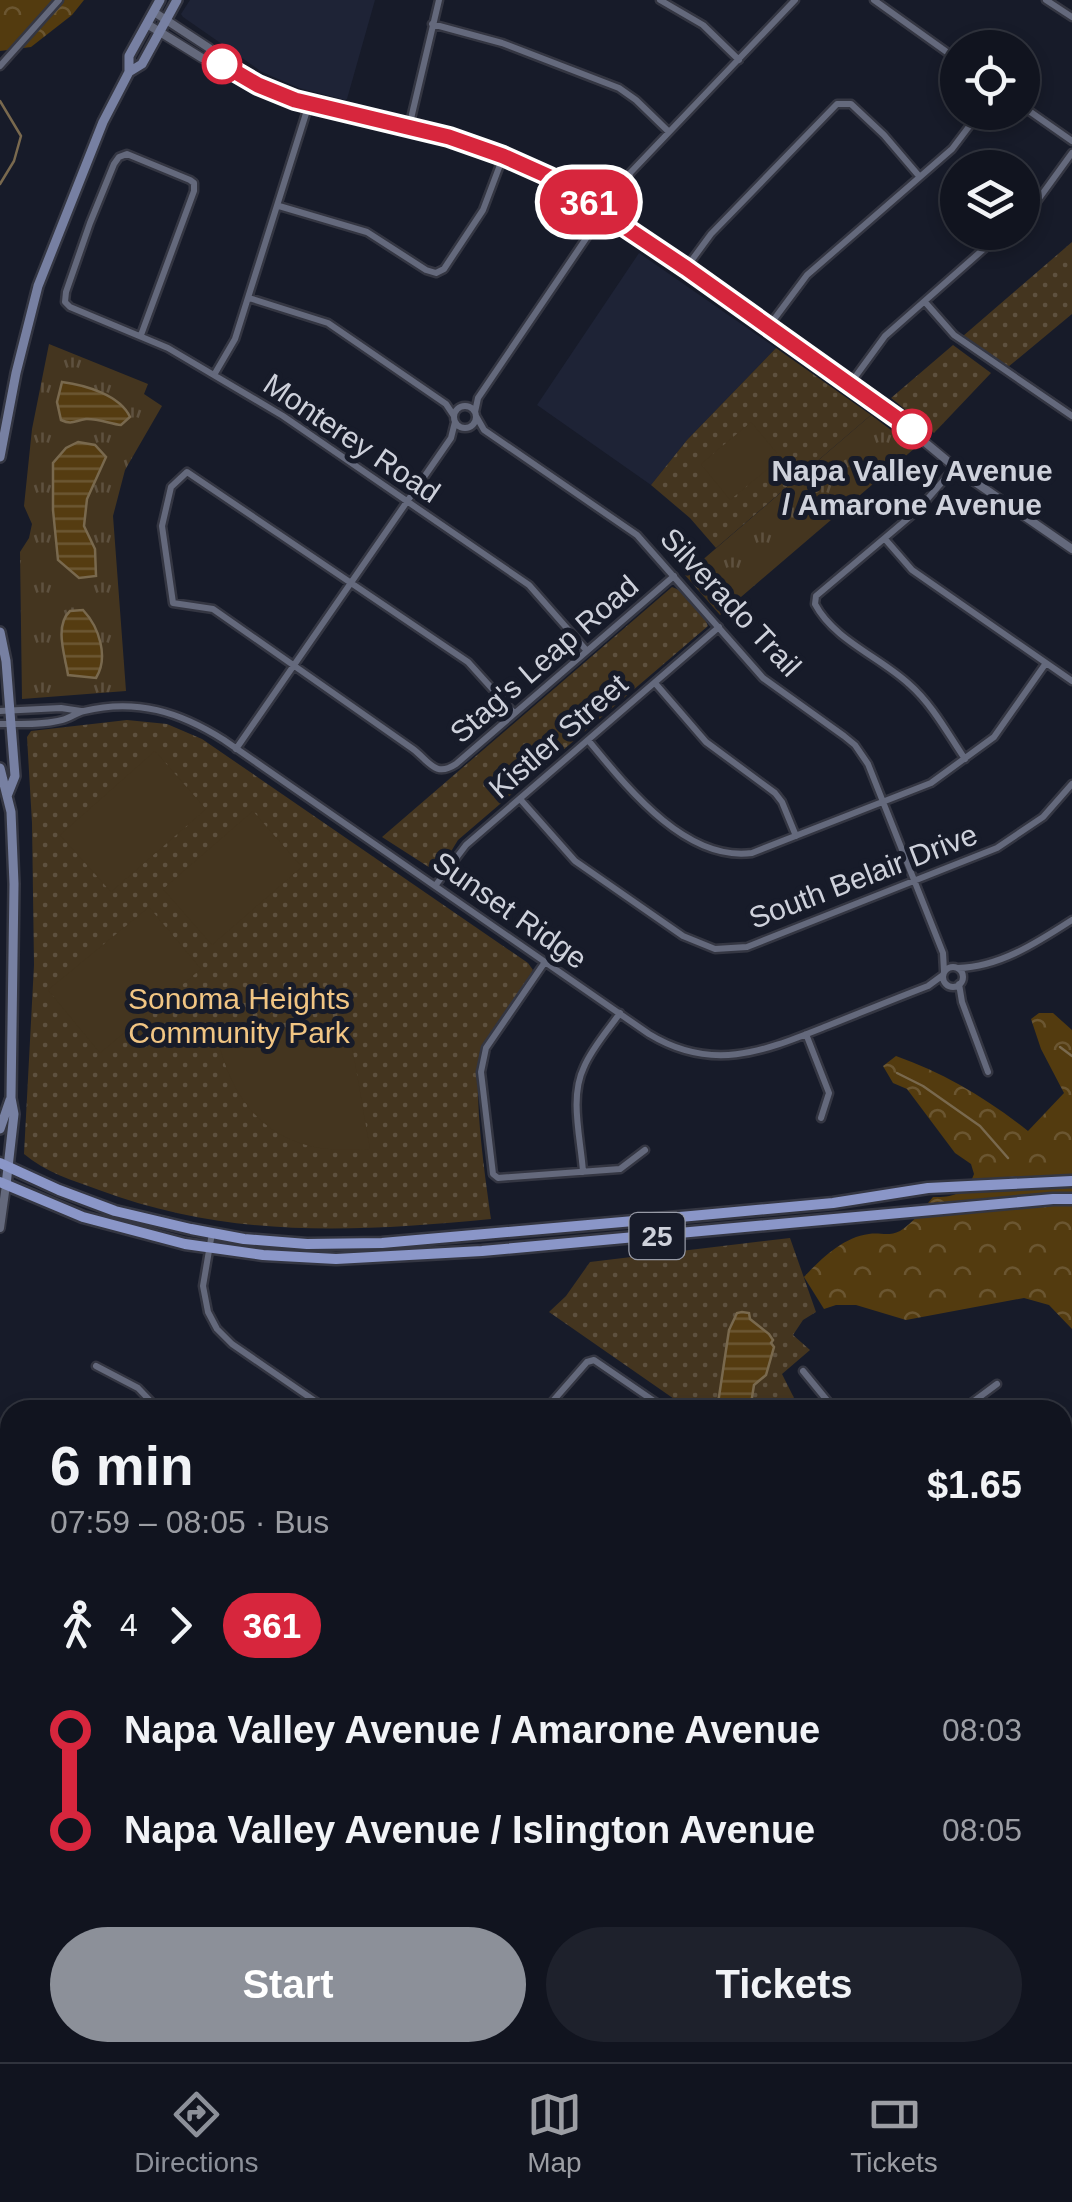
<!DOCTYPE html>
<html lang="en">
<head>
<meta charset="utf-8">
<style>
	body { margin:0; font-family:Helvetica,sans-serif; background:#1e212c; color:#f1f3f6; height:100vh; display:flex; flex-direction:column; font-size:38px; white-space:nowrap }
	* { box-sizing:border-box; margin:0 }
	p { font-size:32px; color:#9c9ea4 }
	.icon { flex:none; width:55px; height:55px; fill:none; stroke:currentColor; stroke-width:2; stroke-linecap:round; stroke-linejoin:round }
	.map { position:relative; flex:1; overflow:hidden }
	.details { position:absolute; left:0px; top:1400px; width:1072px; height:662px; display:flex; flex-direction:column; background:#11141f; border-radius:30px 30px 0 0; box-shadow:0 5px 15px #0003,0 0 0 2px #30333d }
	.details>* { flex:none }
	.badge { padding:0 20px; border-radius:32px; font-size:35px; line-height:65px }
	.buttons { position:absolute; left:940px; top:30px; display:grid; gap:20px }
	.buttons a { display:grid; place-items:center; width:100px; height:100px; border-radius:50%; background:#11141f; box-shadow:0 5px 15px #0003,0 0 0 2px #30333d; font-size:50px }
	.map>.badge { position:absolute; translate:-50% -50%; box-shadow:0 0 0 5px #fff }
	.legs { display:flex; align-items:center; gap:15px; height:110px; padding:0 50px; font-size:32px }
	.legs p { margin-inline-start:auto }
	.overview { display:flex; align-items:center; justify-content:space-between; height:170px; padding:0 50px }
	h1 { font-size:55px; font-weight:700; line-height:75px }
	.button { display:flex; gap:20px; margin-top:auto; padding:20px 50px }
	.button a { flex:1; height:115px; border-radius:60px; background:#8c9099; color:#fff; font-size:40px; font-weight:700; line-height:115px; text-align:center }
	.button a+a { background:#1e212c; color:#f1f3f6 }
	ul { padding:0 50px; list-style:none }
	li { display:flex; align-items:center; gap:35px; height:100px; font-size:38px }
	li i { display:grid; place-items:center; width:15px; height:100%; margin:0 12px; background:currentColor }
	li i::after { content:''; width:25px; height:25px; margin:-12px; border:8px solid; border-radius:50%; background:#11141f }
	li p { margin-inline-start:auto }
	li:first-child i { background:linear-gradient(#0000 50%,currentColor 0) }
	li:last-child i { background:linear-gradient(currentColor 50%,#0000 0) }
	.tab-bar { display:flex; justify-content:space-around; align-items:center; height:140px; border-top:2px solid #30333d; background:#11141f; font-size:28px; color:#9c9ea4 }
	.tab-bar a { display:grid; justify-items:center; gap:5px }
	.tab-bar .on { color:#8c9099 }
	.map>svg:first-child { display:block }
	.built { fill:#1e2336 }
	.grass { fill:url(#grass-tufts) }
	.forest { fill:url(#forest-crowns) }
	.park { fill:url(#park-dots) }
	.pitch { fill:#44351f }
	.water { fill:url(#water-rules); stroke:#79694e; stroke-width:2.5 }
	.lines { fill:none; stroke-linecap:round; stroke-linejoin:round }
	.stream { stroke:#79694e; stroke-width:2.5 }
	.river { stroke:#553c11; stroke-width:14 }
	.minor-casing { stroke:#343642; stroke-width:11 }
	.tertiary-casing { stroke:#343642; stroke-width:12 }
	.secondary-casing { stroke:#343642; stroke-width:14 }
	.primary-casing { stroke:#343642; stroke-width:15 }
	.minor { stroke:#64697c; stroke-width:6 }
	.tertiary { stroke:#64697c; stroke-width:8 }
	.secondary { stroke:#7780a2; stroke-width:9 }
	.primary { stroke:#8a96c8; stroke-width:10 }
	.line-1-casing { stroke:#fff; stroke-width:22 }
	.line-1 { stroke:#d7263d; stroke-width:15 }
	.stop-1-dot { fill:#fff; stroke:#d7263d; stroke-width:5 }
	.labels { text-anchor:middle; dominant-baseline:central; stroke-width:10; stroke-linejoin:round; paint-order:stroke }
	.shield { fill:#171b29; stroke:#979aa6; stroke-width:2.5 }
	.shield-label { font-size:28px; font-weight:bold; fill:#ced1db }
	.street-label { font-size:30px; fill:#ced1db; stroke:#171b29 }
	.stop-label { font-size:30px; font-weight:bold; fill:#ced1db; stroke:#171b29 }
	.park-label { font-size:30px; fill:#f1c583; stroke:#171b29 }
</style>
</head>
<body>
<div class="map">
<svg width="1072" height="2062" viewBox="0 0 1072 2062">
	<defs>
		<pattern id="grass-tufts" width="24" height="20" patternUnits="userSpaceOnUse" patternTransform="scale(2.5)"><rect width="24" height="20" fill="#44351f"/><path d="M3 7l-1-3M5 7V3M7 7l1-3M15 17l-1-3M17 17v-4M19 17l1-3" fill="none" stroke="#5e513f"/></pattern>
		<pattern id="forest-crowns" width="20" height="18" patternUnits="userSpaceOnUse" patternTransform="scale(2.5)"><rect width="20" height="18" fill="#533b0f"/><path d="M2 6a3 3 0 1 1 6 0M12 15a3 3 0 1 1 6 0" fill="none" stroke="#6b5631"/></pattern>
		<pattern id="park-dots" width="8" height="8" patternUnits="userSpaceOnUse" patternTransform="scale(2.5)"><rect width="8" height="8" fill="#44351f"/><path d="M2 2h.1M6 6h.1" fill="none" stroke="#5e513f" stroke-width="1.8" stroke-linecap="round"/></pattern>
		<pattern id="water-rules" width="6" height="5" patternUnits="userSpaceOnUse" patternTransform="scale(2.5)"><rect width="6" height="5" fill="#553c11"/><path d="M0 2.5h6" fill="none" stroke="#6c5733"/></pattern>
	</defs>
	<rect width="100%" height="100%" fill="#171b29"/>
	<path class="built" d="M190 0H375L347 99 345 100 299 88 262 72 183 17 181 14Z
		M639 253 776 348 687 440 651 485 537 405Z
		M0 1508 10 1515V1768L0 1761Z"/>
	<path class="grass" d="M49 344 148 384 144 394 162 406 125 470 113 516 126 691 22 699 20 552 29 538 32 524 24 506 32 429Z
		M871 415 915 448 720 615 685 575Z"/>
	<path class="forest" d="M0 0H84L72 15 31 47 0 51Z
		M1039 1013H1053L1072 1030V1329L1049 1305 1024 1298 906 1320 856 1305H836L824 1309 804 1277C821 1259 843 1237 869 1234 880 1232 888 1237 900 1231 913 1223 923 1209 933 1197 952 1198 967 1193 974 1174L971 1164 955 1153 907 1089 893 1083 883 1066 896 1056C944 1073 988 1099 1028 1131L1064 1093 1041 1049 1031 1019Z
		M1072 1488V1669L1063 1668 1062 1537 1070 1519 1068 1496Z
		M309 2052H496V2053L485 2062H302Z"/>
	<path class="park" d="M1072 242V314L1008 367 963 336Z
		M953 345 991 373 934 433 891 398Z
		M776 348 871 415 716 548 690 518 651 485 687 440Z
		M672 587C686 591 703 612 708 626L458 840 438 873 382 837Z
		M127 720 167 724 202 739 528 963 533 970C519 997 495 1020 483 1048 470 1080 486 1181 491 1219 355 1232 231 1239 99 1190 74 1181 45 1172 24 1154L34 965 32 823 27 737 31 731Z
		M790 1238 816 1312 803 1320 793 1335 810 1350 782 1374 794 1398 781 1410H690L549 1312 566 1296 590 1262Z"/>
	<path class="pitch" d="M751 422 781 458 730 500 701 464Z
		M155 751 206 809 111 892 60 835Z
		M253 811 302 867 212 945 163 889Z
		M149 907 201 969 100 1053 48 990Z
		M343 1020 348 1023 370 1149C349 1149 326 1151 306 1145 255 1131 229 1088 218 1040Z"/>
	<path class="water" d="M62 382C85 385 120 395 130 417L121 425C111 424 96 418 86 419 74 421 72 425 61 420L57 402Z
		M78 442 95 445 106 457 87 499 84 526 95 549 96 576 79 578 58 560 53 510V463L66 448Z
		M83 610C99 627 109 657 96 678L68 675C65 655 54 626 70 611Z
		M742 1312 749 1313 750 1319 769 1334 773 1340 771 1343 774 1347 766 1375 754 1385 750 1410H717L729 1330 737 1313Z"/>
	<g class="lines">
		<path class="stream" d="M0 101 21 136 14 161 0 184
			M1060 1047 1072 1056
			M897 1073 923 1086 980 1126 1008 1158
			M947 2062 953 2052"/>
		<path class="river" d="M1062 1680 1072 1679
			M671 2052V2062"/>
		<defs>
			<path id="minor" d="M660 0 703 25 739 60
				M874 0 958 60
				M1046 0 1072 17
				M432 24 502 43 619 88 636 100 669 132
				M0 66 59 0
				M1022 106 1072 141
				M409 127 439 0
				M279 206 367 232 426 270 436 273 444 269 483 210 503 157
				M1022 215 1035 204 1072 153
				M686 268 711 234 837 104H851L884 135 919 176
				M249 298 328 323 446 404 454 416
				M925 302 954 335 1072 416
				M769 326 807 275 952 149 980 112
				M141 335 194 191V183L190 180 127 154 119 157 114 164 90 223 66 292 65 302 70 307 168 348 283 416 529 585 587 651
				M214 375 235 339 309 104
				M850 384 885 336 1003 232
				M454 417a11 11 0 1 1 22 0a11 11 0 1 1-22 0Z
				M475 412 478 398 631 172 795 0
				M476 416 484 430 637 535 763 678 844 736 855 745 868 764 943 953 944 971
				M955 467 918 510 816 596 815 604C834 640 880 657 909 684 932 704 948 734 965 759
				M885 539 912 570 1072 681
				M655 683 706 742 775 793 782 802 796 836
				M0 711 61 708 81 711
				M514 713 468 662 187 472 171 487 162 526 173 603 213 609 413 749C429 761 435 778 456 764L674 576
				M0 724C20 724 43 725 62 720 70 718 76 713 84 711 136 698 180 712 224 740L649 1034C713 1073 764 1051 827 1026 860 1013 894 999 928 986L943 975
				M588 740C626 786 685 862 752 853L931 783 994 737 1046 663
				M236 749 451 438 455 422
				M520 799 575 861 683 936 715 949 747 947 997 848 1043 817 1072 784
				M435 886 466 845 719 627
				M545 962 486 1048 481 1072 493 1174 498 1178 620 1169 645 1150
				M943 977a10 10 0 1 1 20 0a10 10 0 1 1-20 0Z
				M958 968C1000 967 1038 942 1072 920
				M959 984 962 1002 988 1072
				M806 1034 829 1093 821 1118
				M583 1172C581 1139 569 1098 584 1067 592 1048 608 1030 620 1013
				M212 1233 203 1286 208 1312 217 1329 232 1344 328 1410
				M96 1366 138 1388 159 1410
				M803 1371 835 1410
				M545 1410 587 1362 594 1360 667 1410
				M962 1410 997 1384
				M0 1839 10 1847
				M1062 1909 1072 1916
				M25 2062 28 2052
				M211 2062 216 2052"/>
			<path id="tertiary" d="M154 12 209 48 216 60
				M147 24 202 58 216 60 274 93 323 108 449 137 503 157 550 177 686 268 880 405 962 473 1072 549
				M0 1228 6 1185"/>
			<path id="secondary" d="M129 72 142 64 177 0
				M0 457 16 373 38 286 103 122 129 72V56L160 0
				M0 632 6 661 15 776 7 796
				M0 768 11 812 14 884 11 1098 14 1114 6 1185
				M0 1129 10 1100"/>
			<path id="primary" d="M0 1163 59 1190 115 1211 191 1229 244 1239 307 1244 382 1243 691 1216 833 1203 928 1188 1072 1181
				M0 1182 83 1217 185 1244 263 1255 336 1259 482 1251 1053 1199H1072
				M1062 2004 1072 1996
				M993 2062 1004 2052"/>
		</defs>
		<use href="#minor" class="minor-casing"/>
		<use href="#tertiary" class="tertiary-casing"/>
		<use href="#secondary" class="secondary-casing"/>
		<use href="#primary" class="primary-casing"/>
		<use href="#minor" class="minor"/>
		<use href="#tertiary" class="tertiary"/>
		<use href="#secondary" class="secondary"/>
		<use href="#primary" class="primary"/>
	</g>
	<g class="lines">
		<defs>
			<path id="line-1" d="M222 64 258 85 295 100 449 137 503 156 550 177 686 268 912 429"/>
		</defs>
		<use href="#line-1" class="line-1-casing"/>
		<use href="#line-1" class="line-1"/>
	</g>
	<g class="stop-1-dot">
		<circle cx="222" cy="64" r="18"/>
		<circle cx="912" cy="429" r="18"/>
	</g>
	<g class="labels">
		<rect class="shield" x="629.5" y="1213" width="55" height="46" rx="8"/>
		<g class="shield-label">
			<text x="657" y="1236">25</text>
		</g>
		<g class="street-label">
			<text transform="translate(352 438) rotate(34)">Monterey Road</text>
			<text transform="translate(731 602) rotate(47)">Silverado Trail</text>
			<text transform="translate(544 659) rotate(-41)">Stag's Leap Road</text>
			<text transform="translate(558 736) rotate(-41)">Kistler Street</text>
			<text transform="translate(863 876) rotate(-21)">South Belair Drive</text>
			<text transform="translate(510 910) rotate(35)">Sunset Ridge</text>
		</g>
		<g class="stop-label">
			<text x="912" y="470">Napa Valley Avenue<tspan x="912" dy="34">/ Amarone Avenue</tspan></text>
		</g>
		<g class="park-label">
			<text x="239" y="998">Sonoma Heights<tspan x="239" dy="34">Community Park</tspan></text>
		</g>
	</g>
</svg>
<div class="buttons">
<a><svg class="icon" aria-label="locate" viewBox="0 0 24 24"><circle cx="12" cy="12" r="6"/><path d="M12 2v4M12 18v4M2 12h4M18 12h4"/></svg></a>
<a><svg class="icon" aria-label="layers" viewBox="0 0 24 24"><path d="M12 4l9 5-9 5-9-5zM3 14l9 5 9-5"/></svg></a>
</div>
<b class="badge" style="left:589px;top:202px;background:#d7263d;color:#fff">361</b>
<section class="details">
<div class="overview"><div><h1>6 min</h1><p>07:59 – 08:05 · Bus</p></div><b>$1.65</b></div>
<div class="legs"><svg class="icon" aria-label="walk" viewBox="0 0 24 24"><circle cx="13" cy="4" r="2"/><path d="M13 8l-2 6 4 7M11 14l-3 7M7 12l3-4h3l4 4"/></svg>4<svg class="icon" aria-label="forward" viewBox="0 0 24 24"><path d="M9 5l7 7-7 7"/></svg><b class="badge" style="background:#d7263d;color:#fff">361</b></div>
<ul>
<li><i style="color:#d7263d"></i><b>Napa Valley Avenue / Amarone Avenue</b><p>08:03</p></li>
<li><i style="color:#d7263d"></i><b>Napa Valley Avenue / Islington Avenue</b><p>08:05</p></li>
</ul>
<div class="button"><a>Start</a><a>Tickets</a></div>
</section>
</div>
<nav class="tab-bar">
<a class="on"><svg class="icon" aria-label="directions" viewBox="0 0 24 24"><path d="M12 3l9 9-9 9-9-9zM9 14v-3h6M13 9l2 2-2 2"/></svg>Directions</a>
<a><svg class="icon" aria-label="map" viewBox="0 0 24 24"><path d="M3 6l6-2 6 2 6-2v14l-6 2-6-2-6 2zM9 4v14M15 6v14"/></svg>Map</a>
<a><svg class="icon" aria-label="tickets" viewBox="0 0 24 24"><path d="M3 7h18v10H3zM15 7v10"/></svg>Tickets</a>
</nav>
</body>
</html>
